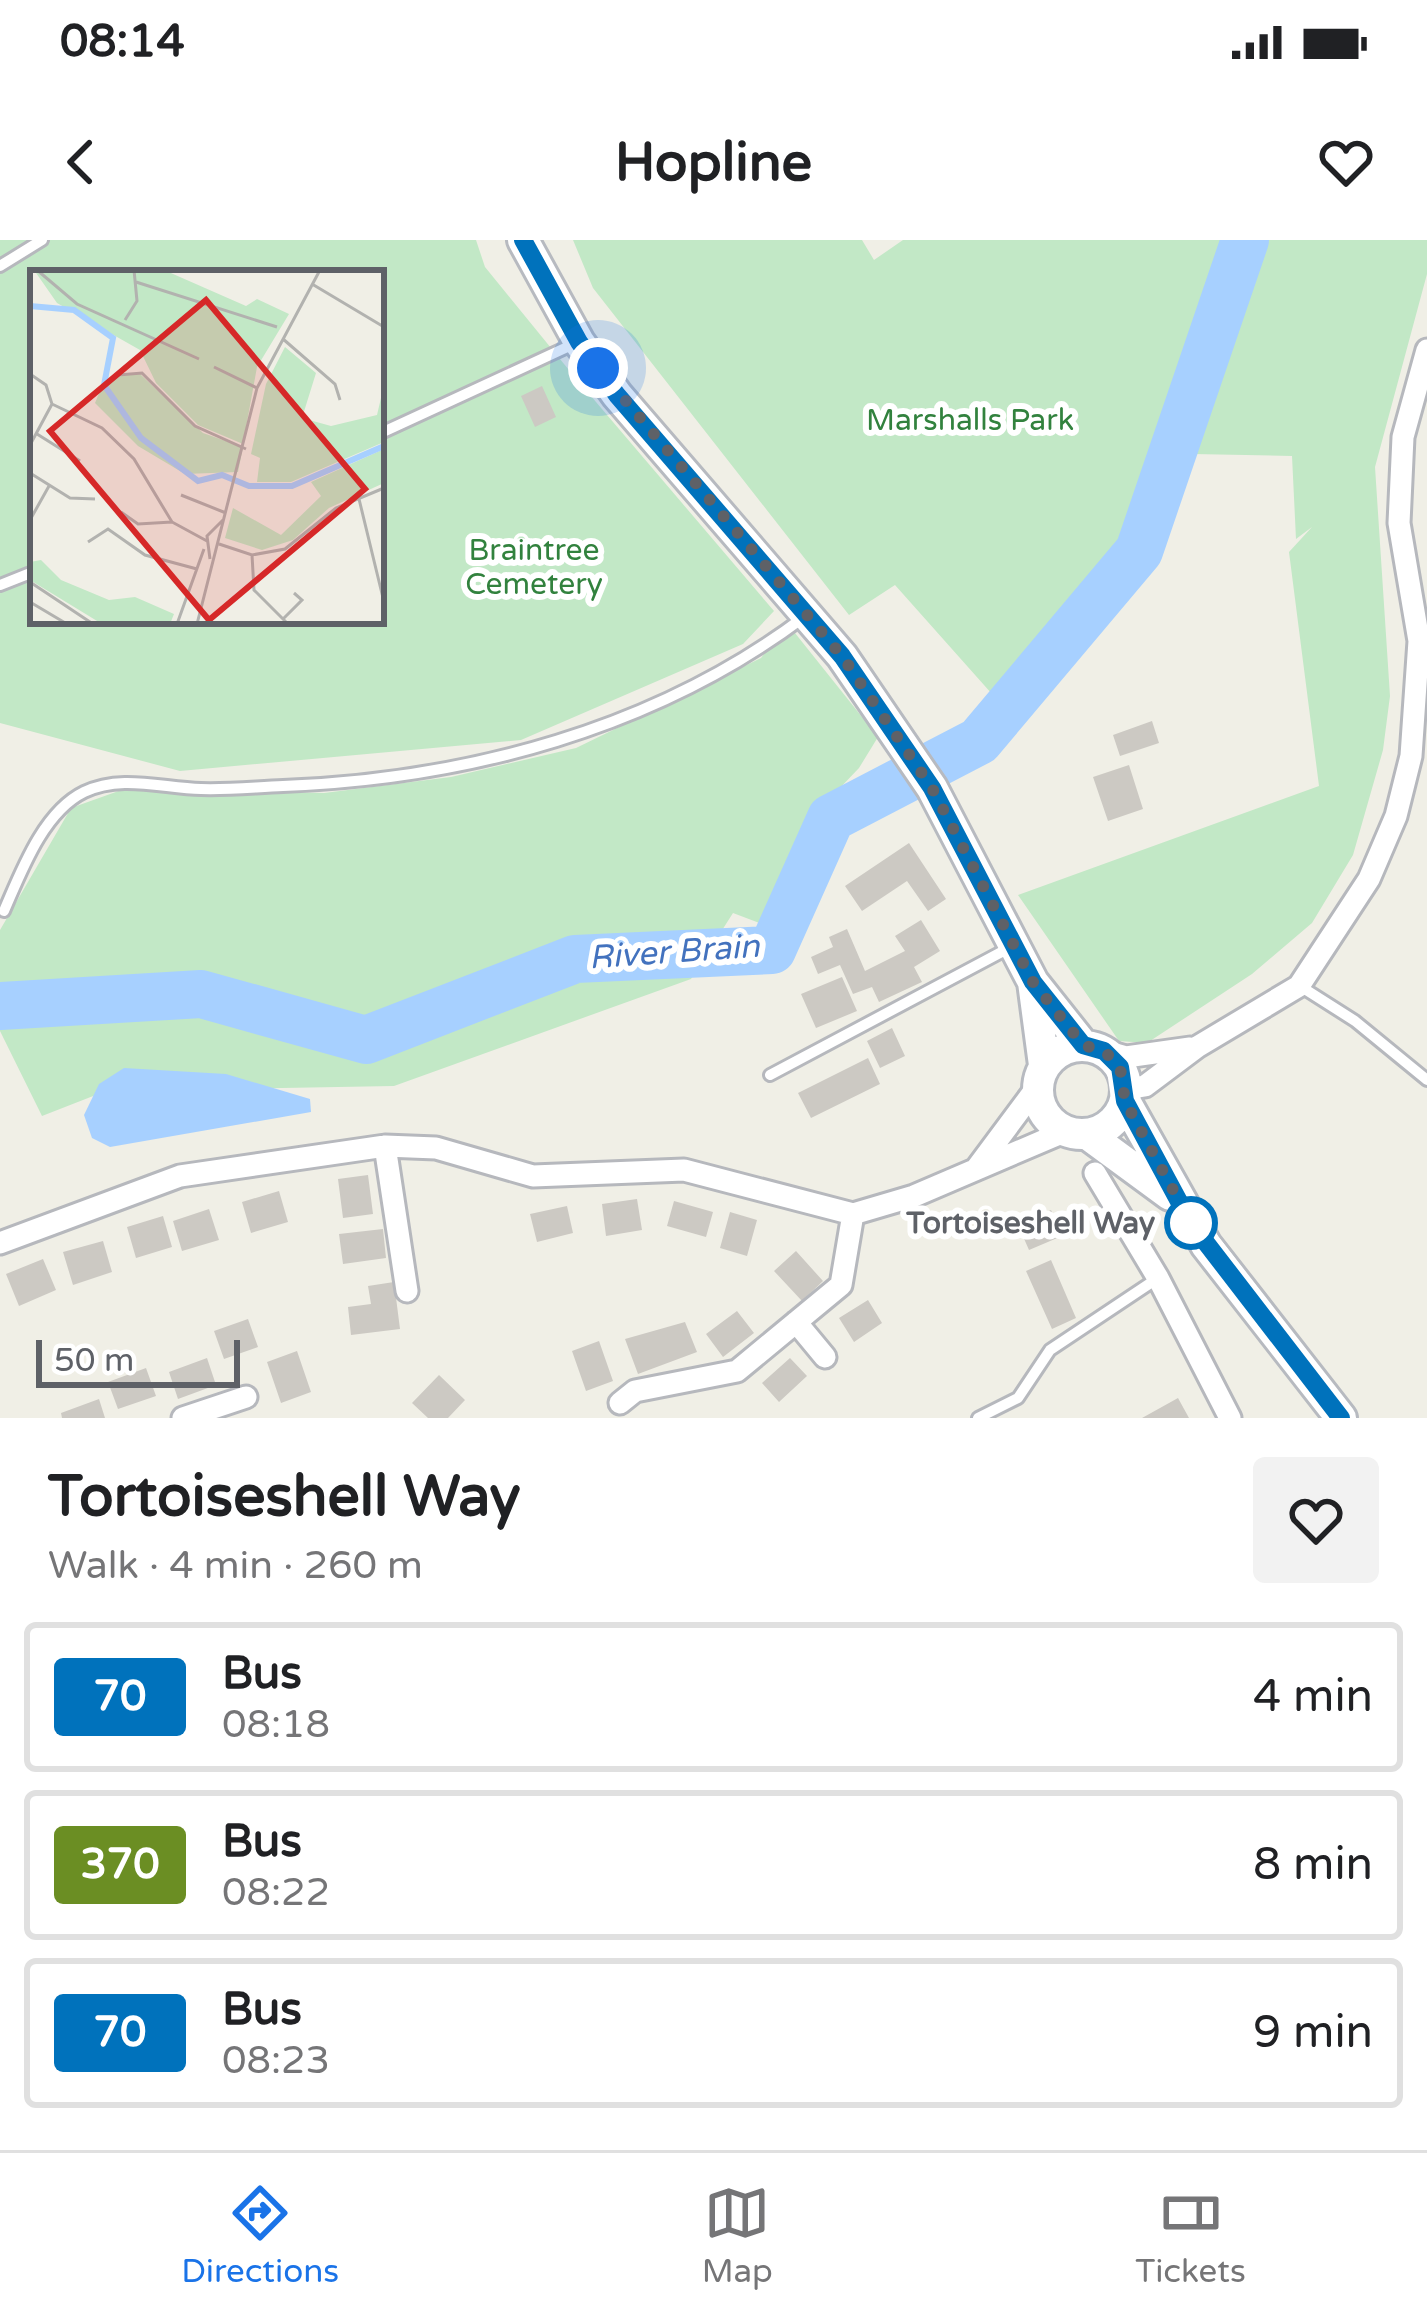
<!DOCTYPE html>
<html lang="en">
<head>
<meta charset="utf-8">
<style>
	body { margin:0; font-family:"Varela Round",sans-serif; background:#f2f2f2; color:#202124; height:100vh; display:flex; flex-direction:column; font-size:45px; white-space:nowrap }
	* { box-sizing:border-box; margin:0 }
	p { font-size:39px; color:#757577 }
	.icon { flex:none; width:66px; height:66px; fill:none; stroke:currentColor; stroke-width:2; stroke-linecap:round; stroke-linejoin:round }
	.map { position:relative; height:1178px; overflow:hidden }
	.drawer { display:flex; flex-direction:column; background:#fff; flex:1 }
	.drawer>* { flex:none }
	.badge { padding:0 24px; border-radius:9px; font-size:42px; line-height:78px }
	.scale { position:absolute; left:36px; bottom:30px; width:204px; box-sizing:border-box; padding-left:12px; border:6px solid #5e6167; border-top:0; font-size:33px; line-height:42px; white-space:nowrap; color:#5e6167; -webkit-text-stroke:9px #fff; paint-order:stroke }
	.you { position:absolute; width:60px; height:60px; margin:-30px; border:9px solid #fff; border-radius:50%; background:#1a73e8; box-shadow:0 0 0 18px #1a73e833 }
	.map>.badge { position:absolute; translate:-50% -50%; box-shadow:0 0 0 6px #fff }
	.round { display:grid; place-items:center; flex:none; width:126px; height:126px; border-radius:12px; background:#f2f2f2 }
	.summary { display:flex; align-items:center; justify-content:space-between; height:204px; padding:0 48px }
	h1 { font-size:57px; font-weight:800; line-height:90px }
	ul { padding:0; list-style:none }
	li { display:flex; align-items:center; gap:36px; height:150px; margin:0 24px 18px; padding:0 24px; border:6px solid #e0e0e0; border-radius:12px }
	li div { flex:1 }
	li b { display:block; font-size:45px }
	li em { font-style:normal }
	li .badge { min-width:132px; font-weight:700; text-align:center }
	.status { display:flex; justify-content:space-between; align-items:center; height:84px; padding:0 60px; background:#fff; direction:ltr }
	.status svg { height:33px; fill:currentColor }
	header { display:flex; justify-content:space-between; align-items:center; height:156px; padding:0 48px; background:#fff; font-size:54px; font-weight:800 }
	.menu { display:flex; justify-content:space-around; align-items:center; height:168px; border-top:3px solid #e0e0e0; background:#fff; font-size:33px; color:#757577 }
	.menu a { display:grid; justify-items:center; gap:6px }
	.menu .active { color:#1a73e8 }
	.map>svg:first-child { display:block }
	.green { fill:#c2e8c6; fill-rule:evenodd }
	.water { fill:#a7d0ff }
	.lines { fill:none; stroke-linecap:round; stroke-linejoin:round }
	.river { stroke:#a7d0ff; stroke-width:48 }
	.building { fill:#ccc9c3 }
	.lane-casing { stroke:#b6b8bd; stroke-width:16 }
	.street-casing { stroke:#b6b8bd; stroke-width:27 }
	.secondary-casing { stroke:#b7bac0; stroke-width:36 }
	.lane { stroke:#fff; stroke-width:10 }
	.street { stroke:#fff; stroke-width:21 }
	.secondary { stroke:#fff; stroke-width:30 }
	.line-casing { stroke:#fff; stroke-width:27 }
	.line { stroke:#0072bc; stroke-width:18 }
	.walk { stroke:#5e6167; stroke-width:12; stroke-dasharray:0 21.6 }
	.stop-dot { fill:#fff; stroke:#0072bc; stroke-width:6 }
	.labels { text-anchor:middle; dominant-baseline:central; stroke-width:12; stroke-linejoin:round; paint-order:stroke }
	.park-label { font-size:30px; fill:#32823e; stroke:#fff }
	.stop-label { font-size:30px; font-weight:bold; fill:#5e6167; stroke:#fff; text-anchor:end }
	.water-label { font-size:33px; font-style:italic; fill:#4372be; stroke:#fff }
	.inset-river { fill:none; stroke:#a7d0ff; stroke-width:6 }
	.inset-road { fill:none; stroke:#b2b2af; stroke-width:3 }
	.view { fill:#d62828; fill-opacity:0.15; stroke:#d62828; stroke-width:6 }
	.inset-edge { fill:none; stroke:#5e6167; stroke-width:6 }
</style>
</head>
<body>
<div class="status"><b>08:14</b><svg viewBox="0 0 49 12"><path d="M0 12V9h3v3zM5 12V6h3v6zM10 12V3h3v9zM15 12V0h3v12zM26 1h20v11H26zM47 4h2v5h-2z"/></svg></div>
<header><svg class="icon" aria-label="back" viewBox="0 0 24 24"><path d="M15 5l-7 7 7 7"/></svg>Hopline<svg class="icon" aria-label="heart" viewBox="0 0 24 24"><path d="M12 20l-8-8c-3-5 5-10 8-4 3-6 11-1 8 4z"/></svg></header>
<div class="map">
<svg width="1427" height="1178" viewBox="0 0 1427 1178">
	<rect width="100%" height="100%" fill="#f0efe6"/>
	<path class="green" d="M0 0H476L485 27 573 135 774 371 743 404 521 500 180 531 0 483ZM33 33H381V381H33Z
		M573 0H862L874 20 903 0H1223L1122 300 992 454 895 345 849 375 593 48Z
		M1260 0H1427V34L1375 227 1390 456 1383 510 1353 615 1312 683 1252 734 1147 803 1119 801 1018 655 1319 546 1289 312 1312 287 1296 299 1292 216 1192 214Z
		M787 383 878 497 859 528 816 573 767 686 733 673 691 739 394 846 106 851 42 876 0 791V690L71 568 127 548 324 553 451 537 576 508 761 418Z"/>
	<path class="water" d="M124 828 226 834 310 859 311 872 110 907 92 898 84 875 99 844Z"/>
	<g class="lines">
		<path class="river" d="M0 766 201 754 366 800 575 719 772 710 831 578 979 501 1139 311 1245 0"/>
	</g>
	<path class="building" d="M542 146 556 177 535 187 521 156Z
		M1152 481 1159 503 1120 516 1113 495Z
		M1129 525 1143 569 1108 581 1093 537Z
		M909 603 946 659 928 671 907 641 862 671 845 646Z
		M921 680 940 711 914 727 922 742 879 762 872 747 853 754 840 725 818 734 811 717 833 707 829 697 847 689 865 731 905 711 895 696Z
		M842 737 857 771 816 788 801 754Z
		M892 788 905 816 880 828 867 801Z
		M868 818 880 844 811 878 798 853Z
		M368 935 373 974 343 978 338 939Z
		M279 951 288 982 251 993 242 962Z
		M637 959 642 990 606 996 602 964Z
		M674 961 713 972 706 997 667 986Z
		M567 966 573 993 537 1002 530 974Z
		M209 969 219 1000 182 1011 173 981Z
		M1051 970 1062 996 1029 1010 1018 985Z
		M730 972 757 980 747 1016 720 1008Z
		M163 976 172 1007 136 1018 127 987Z
		M383 989 386 1018 343 1024 339 994Z
		M103 1001 112 1032 73 1045 63 1012Z
		M796 1011 823 1041 802 1061 774 1031Z
		M43 1019 56 1050 19 1066 6 1034Z
		M1051 1020 1076 1078 1052 1089 1026 1031Z
		M394 1042 400 1089 351 1095 348 1067 371 1064 368 1046Z
		M868 1060 882 1083 854 1102 839 1078Z
		M737 1071 754 1093 723 1117 706 1094Z
		M248 1079 258 1107 224 1119 214 1091Z
		M685 1082 697 1112 638 1134 625 1099Z
		M599 1101 613 1141 586 1151 572 1111Z
		M297 1111 311 1152 281 1163 267 1122Z
		M207 1118 216 1145 178 1159 169 1132Z
		M790 1118 807 1136 779 1162 762 1143Z
		M146 1128 156 1156 118 1169 108 1142Z
		M439 1135 465 1160 448 1178H428L412 1163Z
		M1178 1158 1189 1178H1142Z
		M99 1159 105 1178H62L61 1173Z"/>
	<g class="lines">
		<defs>
			<path id="lane" d="M0 26 42 0
				M381 193 576 103
				M0 345 33 332
				M4 671C21 632 43 572 84 552 121 534 162 548 201 549 228 550 256 547 283 546 467 539 655 489 804 377
				M1300 746 1355 781 1427 840
				M770 835 1011 707
				M978 1178 1018 1158 1050 1110 1158 1038"/>
			<path id="street" d="M1104 811 1126 817 1190 808
				M1126 849 1145 846 1197 807 1299 746 1369 639 1396 576 1411 516 1419 401 1399 283 1403 197 1427 110
				M385 906 407 1051
				M976 929 1037 847
				M1095 933 1158 1038 1230 1178
				M0 1003 180 936 385 906 436 908 533 936 684 930 853 974 914 956 1066 891
				M796 1082 825 1117
				M620 1163 635 1151 737 1131 841 1045 853 974
				M183 1178 246 1157"/>
			<path id="secondary" d="M523 0 579 102 617 155 842 416 932 548 1033 742 1083 805
				M1033 742 1044 825
				M1038 850a44 44 0 1 1 88 0a44 44 0 1 1-88 0Z
				M1125 861 1206 1005 1341 1178
				M1087 894 1170 955"/>
		</defs>
		<use href="#lane" class="lane-casing"/>
		<use href="#street" class="street-casing"/>
		<use href="#secondary" class="secondary-casing"/>
		<use href="#lane" class="lane"/>
		<use href="#street" class="street"/>
		<use href="#secondary" class="secondary"/>
	</g>
	<g class="lines">
		<defs>
			<path id="line" d="M523 0 579 102 617 155 842 416 932 548 1033 742 1083 805 1104 811 1120 827 1125 861 1190 982 1341 1178"/>
		</defs>
		<use href="#line" class="line-casing"/>
		<use href="#line" class="line"/>
		<path class="walk" d="M598 128 842 416 932 548 1033 742 1083 805 1104 811 1120 827 1125 861 1191 983"/>
	</g>
	<circle class="stop-dot" cx="1191" cy="983" r="24"/>
	<g class="labels">
		<g class="park-label">
			<text x="970" y="180">Marshalls Park</text>
			<text x="534" y="310">Braintree<tspan x="534" dy="34">Cemetery</tspan></text>
		</g>
		<g class="stop-label">
			<text x="1155" y="983">Tortoiseshell Way</text>
		</g>
		<g class="water-label">
			<text transform="translate(674 712) rotate(-4)">River Brain</text>
		</g>
	</g>
	<g transform="translate(30 30)">
		<rect width="354" height="354" fill="#f0efe6"/>
		<path d="M4 0H134L216 36 227 29 259 44 227 97 213 174 168 155 126 113 110 80 27 33ZM255 77 286 103 272 148 301 156 347 145 354 115V172L261 212H227L230 188 221 184 236 114ZM109 103 173 163 213 177 208 202 155 204 108 176 65 133 75 109ZM354 179V213L299 238 263 270 232 280 195 268 203 238 251 265 291 226 281 212ZM11 290 31 310 79 330 105 327 144 344 140 354H72L0 310V292Z" fill="#c2e8c6"/>
		<path class="inset-river" d="M0 36 44 40 83 68 74 115 111 168 168 211 192 205 219 216H262L354 176"/>
		<path class="inset-road" d="M7 0 47 34 169 89M106 12 247 57M282 14 354 57M95 50 107 31 104 0M253 69 305 114 310 130M184 97 227 118M0 104 16 115 22 134 0 175M88 105 112 103 165 156 216 179M22 134 72 158 104 189 142 252 177 271M7 164 50 191M0 203 40 228 65 229M151 225 196 243M329 229 354 332M91 242 108 254 142 252M0 250 19 216M58 272 78 259 115 285 167 299M189 274 222 285 255 279 306 238 354 218M222 285 224 320 258 354M180 289 177 266 193 250M0 312 63 354M0 332 37 354M253 349 272 330 264 323M147 354 174 279M167 354 227 118 290 0"/>
		<path class="view" d="M176 30 335 219 179 350 20 161Z"/>
		<rect width="354" height="354" class="inset-edge"/>
	</g>
</svg>
<div class="scale">50 m</div>
<div class="you" style="left:598px;top:128px"></div>
</div>
<section class="drawer">
<div class="summary"><div><h1>Tortoiseshell Way</h1><p>Walk · 4 min · 260 m</p></div><a class="round"><svg class="icon" aria-label="heart" viewBox="0 0 24 24"><path d="M12 20l-8-8c-3-5 5-10 8-4 3-6 11-1 8 4z"/></svg></a></div>
<ul>
<li><span class="badge" style="background:#0072bc;color:#fff">70</span><div><b>Bus</b><p>08:18</p></div><em>4 min</em></li>
<li><span class="badge" style="background:#6b8e23;color:#fff">370</span><div><b>Bus</b><p>08:22</p></div><em>8 min</em></li>
<li><span class="badge" style="background:#0072bc;color:#fff">70</span><div><b>Bus</b><p>08:23</p></div><em>9 min</em></li>
</ul>
</section>
<nav class="menu">
<a class="active"><svg class="icon" aria-label="directions" viewBox="0 0 24 24"><path d="M12 3l9 9-9 9-9-9zM9 14v-3h6M13 9l2 2-2 2"/></svg>Directions</a>
<a><svg class="icon" aria-label="map" viewBox="0 0 24 24"><path d="M3 6l6-2 6 2 6-2v14l-6 2-6-2-6 2zM9 4v14M15 6v14"/></svg>Map</a>
<a><svg class="icon" aria-label="tickets" viewBox="0 0 24 24"><path d="M3 7h18v10H3zM15 7v10"/></svg>Tickets</a>
</nav>
</body>
</html>
